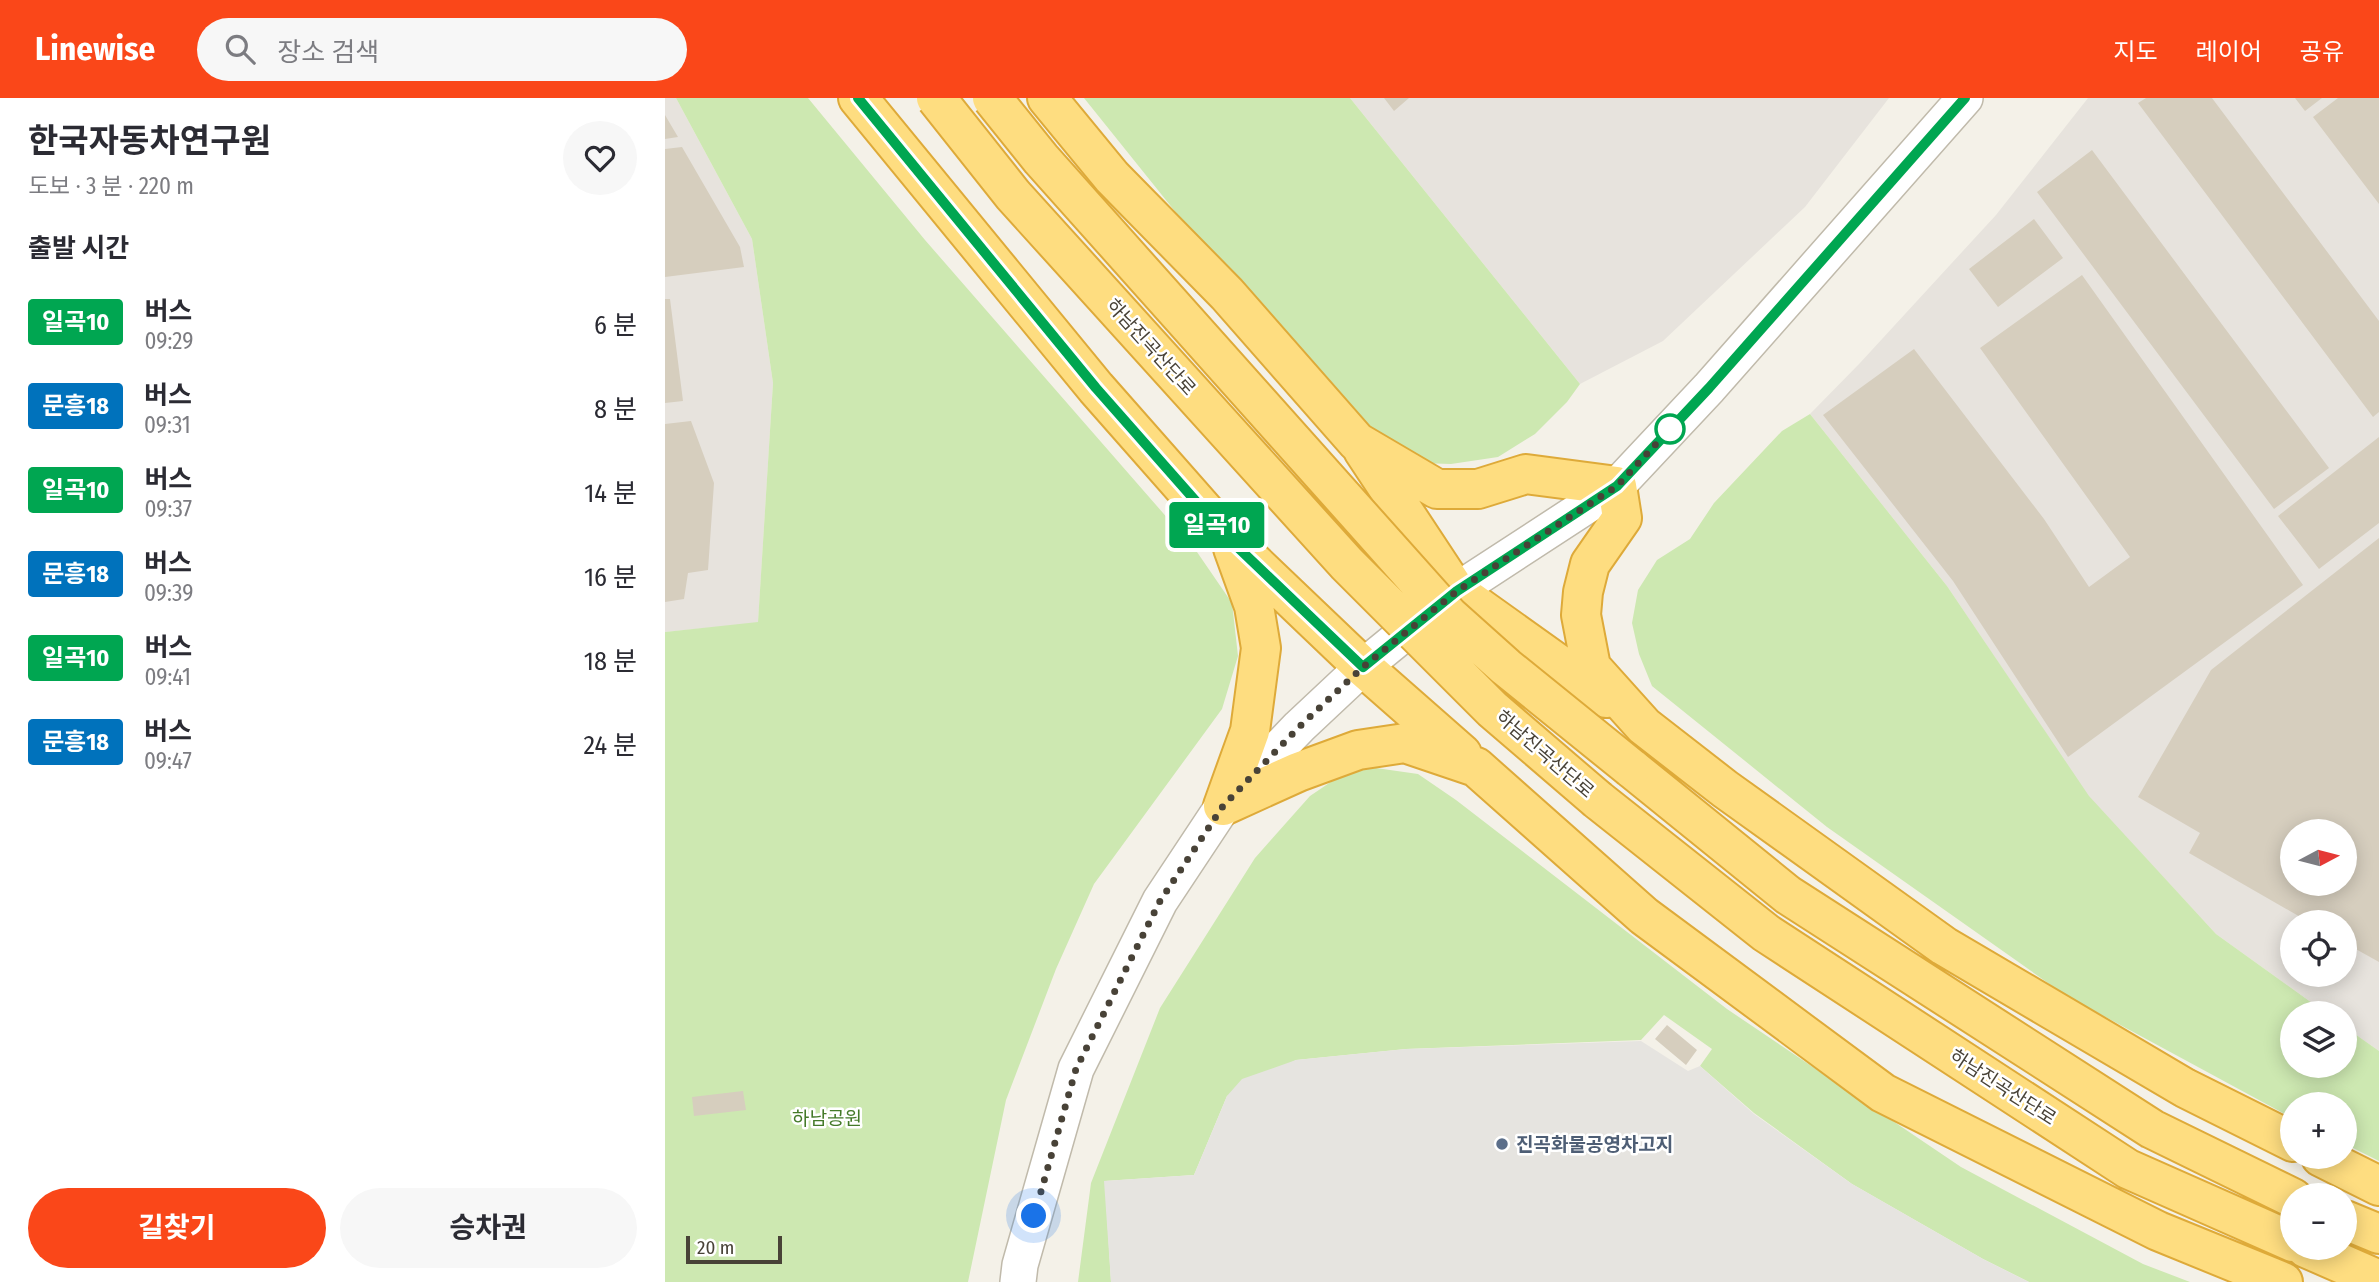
<!DOCTYPE html>
<html lang="ko">
<head>
<meta charset="utf-8">
<style>
	body { margin:0; font-family:"Fira Sans Condensed","Noto Sans KR",sans-serif; background:#f7f7f7; color:#2b2b33; height:100vh; display:flex; flex-direction:column; font-size:26px; white-space:nowrap }
	* { box-sizing:border-box; margin:0 }
	p { font-size:23px; color:#7c7c81 }
	.icon { flex:none; width:38px; height:38px; fill:none; stroke:currentColor; stroke-width:2; stroke-linecap:round; stroke-linejoin:round }
	.map { position:relative; flex:1; overflow:hidden }
	.details { display:flex; flex-direction:column; background:#fff; width:665px }
	.details>* { flex:none }
	.badge { padding:0 14px; border-radius:5px; font-size:24px; line-height:46px }
	.needle { width:46px; rotate:83deg }
	.tools { position:absolute; left:1615px; top:721px; display:grid; gap:14px }
	.tools a { display:grid; place-items:center; width:77px; height:77px; border-radius:50%; background:#fff; box-shadow:0 4px 18px #0003; font-size:35px }
	.scale { position:absolute; left:21px; bottom:18px; width:96px; box-sizing:border-box; padding-left:7px; border:4px solid #484237; border-top:0; font-size:19px; line-height:24px; white-space:nowrap; color:#484237; -webkit-text-stroke:5px #fff; paint-order:stroke }
	.you { position:absolute; width:35px; height:35px; margin:-18px; border:5px solid #fff; border-radius:50%; background:#1a73e8; box-shadow:0 0 0 10px #1a73e833 }
	.map>.badge { position:absolute; translate:-50% -50%; box-shadow:0 0 0 4px #fff }
	h2 { padding:0 28px; font-size:26px; line-height:63px }
	.round { display:grid; place-items:center; flex:none; width:74px; height:74px; border-radius:37px; background:#f7f7f7 }
	.head { display:flex; align-items:center; justify-content:space-between; height:119px; padding:0 28px }
	h1 { font-size:33px; font-weight:700; line-height:52px }
	.cta { display:flex; gap:14px; margin-top:auto; padding:14px 28px }
	.cta a { flex:1; height:80px; border-radius:42px; background:#fa4719; color:#fff; font-size:28px; font-weight:700; line-height:80px; text-align:center }
	.cta a+a { background:#f7f7f7; color:#2b2b33 }
	ul { padding:0; list-style:none }
	li { display:flex; align-items:center; gap:21px; height:84px; padding:0 28px }
	li div { flex:1 }
	li b { display:block; font-size:26px }
	li em { font-style:normal }
	li .badge { min-width:77px; font-weight:700; text-align:center }
	header { display:flex; align-items:center; gap:42px; box-sizing:border-box; height:98px; padding:0 35px; background:#fa4719; color:#fff }
	header strong { font-size:33px }
	nav { display:flex; gap:38px; margin-inline-start:auto; font-size:24px }
	.search { width:490px; height:63px; background:#f7f7f7; display:flex; align-items:center; gap:18px; box-sizing:border-box; padding:0 24px; border-radius:38px; color:#7c7c81; font-size:26px }
	main { display:flex; flex:1; min-height:0 }
	.map>svg:first-child { display:block }
	.industrial { fill:#e7e3dd; fill-rule:evenodd }
	.green { fill:#cde8b1 }
	.parking { fill:#e6e4e0 }
	.building { fill:#d6cebe; fill-rule:evenodd }
	.lines { fill:none; stroke-linecap:round; stroke-linejoin:round }
	.minor-casing { stroke:#c0baab; stroke-width:38 }
	.trunk-casing { stroke:#deaa39; stroke-width:42 }
	.minor { stroke:#fff; stroke-width:35 }
	.trunk { stroke:#fedd80; stroke-width:38 }
	.trunk-bridge-casing { stroke:#deaa39; stroke-width:42; stroke-linecap:butt }
	.trunk-bridge { stroke:#fedd80; stroke-width:38 }
	.line-casing { stroke:#fff; stroke-width:16 }
	.line { stroke:#00a651; stroke-width:10 }
	.walk { stroke:#484237; stroke-width:7; stroke-dasharray:0 12.6 }
	.stop-dot { fill:#fff; stroke:#00a651; stroke-width:3.5 }
	.service-dot { fill:#5c6f8a; stroke:#fff; stroke-width:2.5 }
	.labels { text-anchor:middle; dominant-baseline:central; stroke-width:5; stroke-linejoin:round; paint-order:stroke }
	.street-label { font-size:19px; fill:#484237; stroke:#fff }
	.park-label { font-size:19px; fill:#447a29; stroke:#fff }
	.service-label { font-size:19px; font-weight:bold; fill:#4e5e75; stroke:#fff; text-anchor:start }
</style>
</head>
<body>
<header>
<strong>Linewise</strong>
<div class="search"><svg class="icon" aria-label="search" viewBox="0 0 24 24"><circle cx="10" cy="10" r="6"/><path d="M15 15l6 6"/></svg>장소 검색</div>
<nav><a>지도</a><a>레이어</a><a>공유</a></nav>
</header>
<main>
<section class="details">
<div class="head"><div><h1>한국자동차연구원</h1><p>도보 · 3 분 · 220 m</p></div><a class="round"><svg class="icon" aria-label="heart" viewBox="0 0 24 24"><path d="M12 20l-8-8c-3-5 5-10 8-4 3-6 11-1 8 4z"/></svg></a></div>
<h2>출발 시간</h2>
<ul>
<li><span class="badge" style="background:#00a651;color:#fff">일곡10</span><div><b>버스</b><p>09:29</p></div><em>6 분</em></li>
<li><span class="badge" style="background:#0072bc;color:#fff">문흥18</span><div><b>버스</b><p>09:31</p></div><em>8 분</em></li>
<li><span class="badge" style="background:#00a651;color:#fff">일곡10</span><div><b>버스</b><p>09:37</p></div><em>14 분</em></li>
<li><span class="badge" style="background:#0072bc;color:#fff">문흥18</span><div><b>버스</b><p>09:39</p></div><em>16 분</em></li>
<li><span class="badge" style="background:#00a651;color:#fff">일곡10</span><div><b>버스</b><p>09:41</p></div><em>18 분</em></li>
<li><span class="badge" style="background:#0072bc;color:#fff">문흥18</span><div><b>버스</b><p>09:47</p></div><em>24 분</em></li>
</ul>
<div class="cta"><a>길찾기</a><a>승차권</a></div>
</section>
<div class="map">
<svg width="1714" height="1184" viewBox="0 0 1714 1184">
	<rect width="100%" height="100%" fill="#f4f1e8"/>
	<path class="industrial" d="M0 0H11L87 141 108 285 93 525 0 534Z
		M685 0H1224L1140 109 998 243 915 286Z
		M1423 0H1714V953L1680 929V915H1661L1551 836 1423 698 1282 488 1145 316 1195 265 1331 117ZM1628 733H1680V786H1628ZM1628 824H1680V877H1628Z"/>
	<path class="green" d="M11 0H143L260 142 532 454 567 505 573 558 557 611 429 786 391 871 341 1002 303 1184H0V534L93 524 108 285 87 141Z
		M419 0H685L915 286 902 304 870 336 833 359 786 366 754 365 719 345 533 142Z
		M1145 316 1282 488 1424 698 1551 836 1661 915H1628V968H1680V929L1714 953V1063L1680 1046V1006H1628L1627 1020 1400 897 1162 729 987 588 974 556 967 525 973 492 992 462 1025 441 1049 405 1117 333Z
		M711 670 753 676 791 702 1062 911 1296 1069 1478 1166 1525 1184H1364L1318 1161 1187 1086 1089 1015 1035 968 1047 951 999 917 976 942 741 951 631 962 562 998 529 1077 440 1083 446 1184H413L426 1085 495 910 590 760 645 698 685 671Z"/>
	<path class="parking" d="M976 943 1023 973 1035 968 1089 1016 1187 1086 1318 1161 1364 1184H446L439 1083 529 1077 562 998 577 981 631 962 741 951Z"/>
	<path class="building" d="M719 0H744L729 13Z
		M1481 0H1547L1714 223V314L1708 319 1473 5Z
		M1630 0H1657L1640 13Z
		M1673 0H1714V106L1648 19Z
		M0 17 13 39 0 41Z
		M17 49 75 149 79 169 0 179V51Z
		M1427 52 1664 370 1609 411 1372 94Z
		M1369 121 1398 160 1333 209 1304 171Z
		M1417 177 1638 487 1403 659 1288 483 1158 317 1249 251 1379 421 1424 489 1465 459 1315 250Z
		M0 201H5L18 303 0 305Z
		M26 323 49 385 43 472 23 475 19 501 0 504V326Z
		M1714 339V425L1654 471 1613 418Z
		M1714 440V864L1680 845V824H1644L1524 755 1535 735 1473 699 1546 572ZM1628 733H1680V786H1628Z
		M1002 927 1032 952 1021 967 990 941Z
		M78 993 81 1012 29 1018 27 999Z"/>
	<g class="lines">
		<defs>
			<path id="minor" d="M353 1184 355 1167 411 971 495 803 558 708 634 629 698 569 791 493 952 388 1044 290 1300 0"/>
			<path id="trunk" d="M193 0 431 290 565 442 698 569 797 656
				M382 0 447 79 562 196 692 344 772 391H813L861 376 952 388 957 420 925 466 918 494 916 517 926 569 979 628 1060 691 1279 848 1520 990 1628 1044
				M698 352 791 493 941 600
				M966 670 1123 797 1487 1031 1628 1100
				M933 702 1101 835 1463 1071 1628 1144
				M558 708 633 674 693 652 740 645 811 669 979 818 1218 995 1493 1133 1618 1184
				M558 708 585 633 596 550 589 508 568 450
				M1656 1059 1714 1088
				M1680 1122 1714 1136
				M1641 1150 1714 1182"/>
		</defs>
		<use href="#minor" class="minor-casing"/>
		<use href="#trunk" class="trunk-casing"/>
		<use href="#minor" class="minor"/>
		<use href="#trunk" class="trunk"/>
		<defs>
			<path id="trunk-bridge" d="M271 0 348 97 682 466 827 611 933 702
				M327 0 376 61 784 518 841 569 966 670"/>
		</defs>
		<use href="#trunk-bridge" class="trunk-bridge-casing"/>
		<use href="#trunk-bridge" class="trunk-bridge"/>
	</g>
	<g class="lines">
		<defs>
			<path id="line" d="M193 0 431 290 565 442 698 569 792 493 952 388 1044 290 1300 0"/>
		</defs>
		<use href="#line" class="line-casing"/>
		<use href="#line" class="line"/>
		<path class="walk" d="M369 1118 411 971 495 803 558 708 634 629 698 569 792 493 952 388 1005 331"/>
	</g>
	<circle class="stop-dot" cx="1005" cy="331" r="14"/>
	<circle class="service-dot" cx="837" cy="1046" r="7"/>
	<g class="labels">
		<g class="street-label">
			<text transform="translate(486 249) rotate(48)">하남진곡산단로</text>
			<text transform="translate(880 656) rotate(41)">하남진곡산단로</text>
			<text transform="translate(1338 989) rotate(33)">하남진곡산단로</text>
		</g>
		<g class="park-label">
			<text x="162" y="1020">하남공원</text>
		</g>
		<g class="service-label">
			<text x="851" y="1046">진곡화물공영차고지</text>
		</g>
	</g>
</svg>
<div class="tools">
<a><svg class="needle" viewBox="-14 -14 28 28"><path d="M0-13l5 13h-10z" fill="#e53935"/><path d="M0 13l5-13h-10z" fill="#7c7c81"/></svg></a>
<a><svg class="icon" aria-label="locate" viewBox="0 0 24 24"><circle cx="12" cy="12" r="6"/><path d="M12 2v4M12 18v4M2 12h4M18 12h4"/></svg></a>
<a><svg class="icon" aria-label="layers" viewBox="0 0 24 24"><path d="M12 4l9 5-9 5-9-5zM3 14l9 5 9-5"/></svg></a>
<a>+</a>
<a>−</a>
</div>
<div class="scale">20 m</div>
<div class="you" style="left:369px;top:1118px"></div>
<b class="badge" style="left:552px;top:427px;background:#00a651;color:#fff">일곡10</b>
</div>
</main>
</body>
</html>
